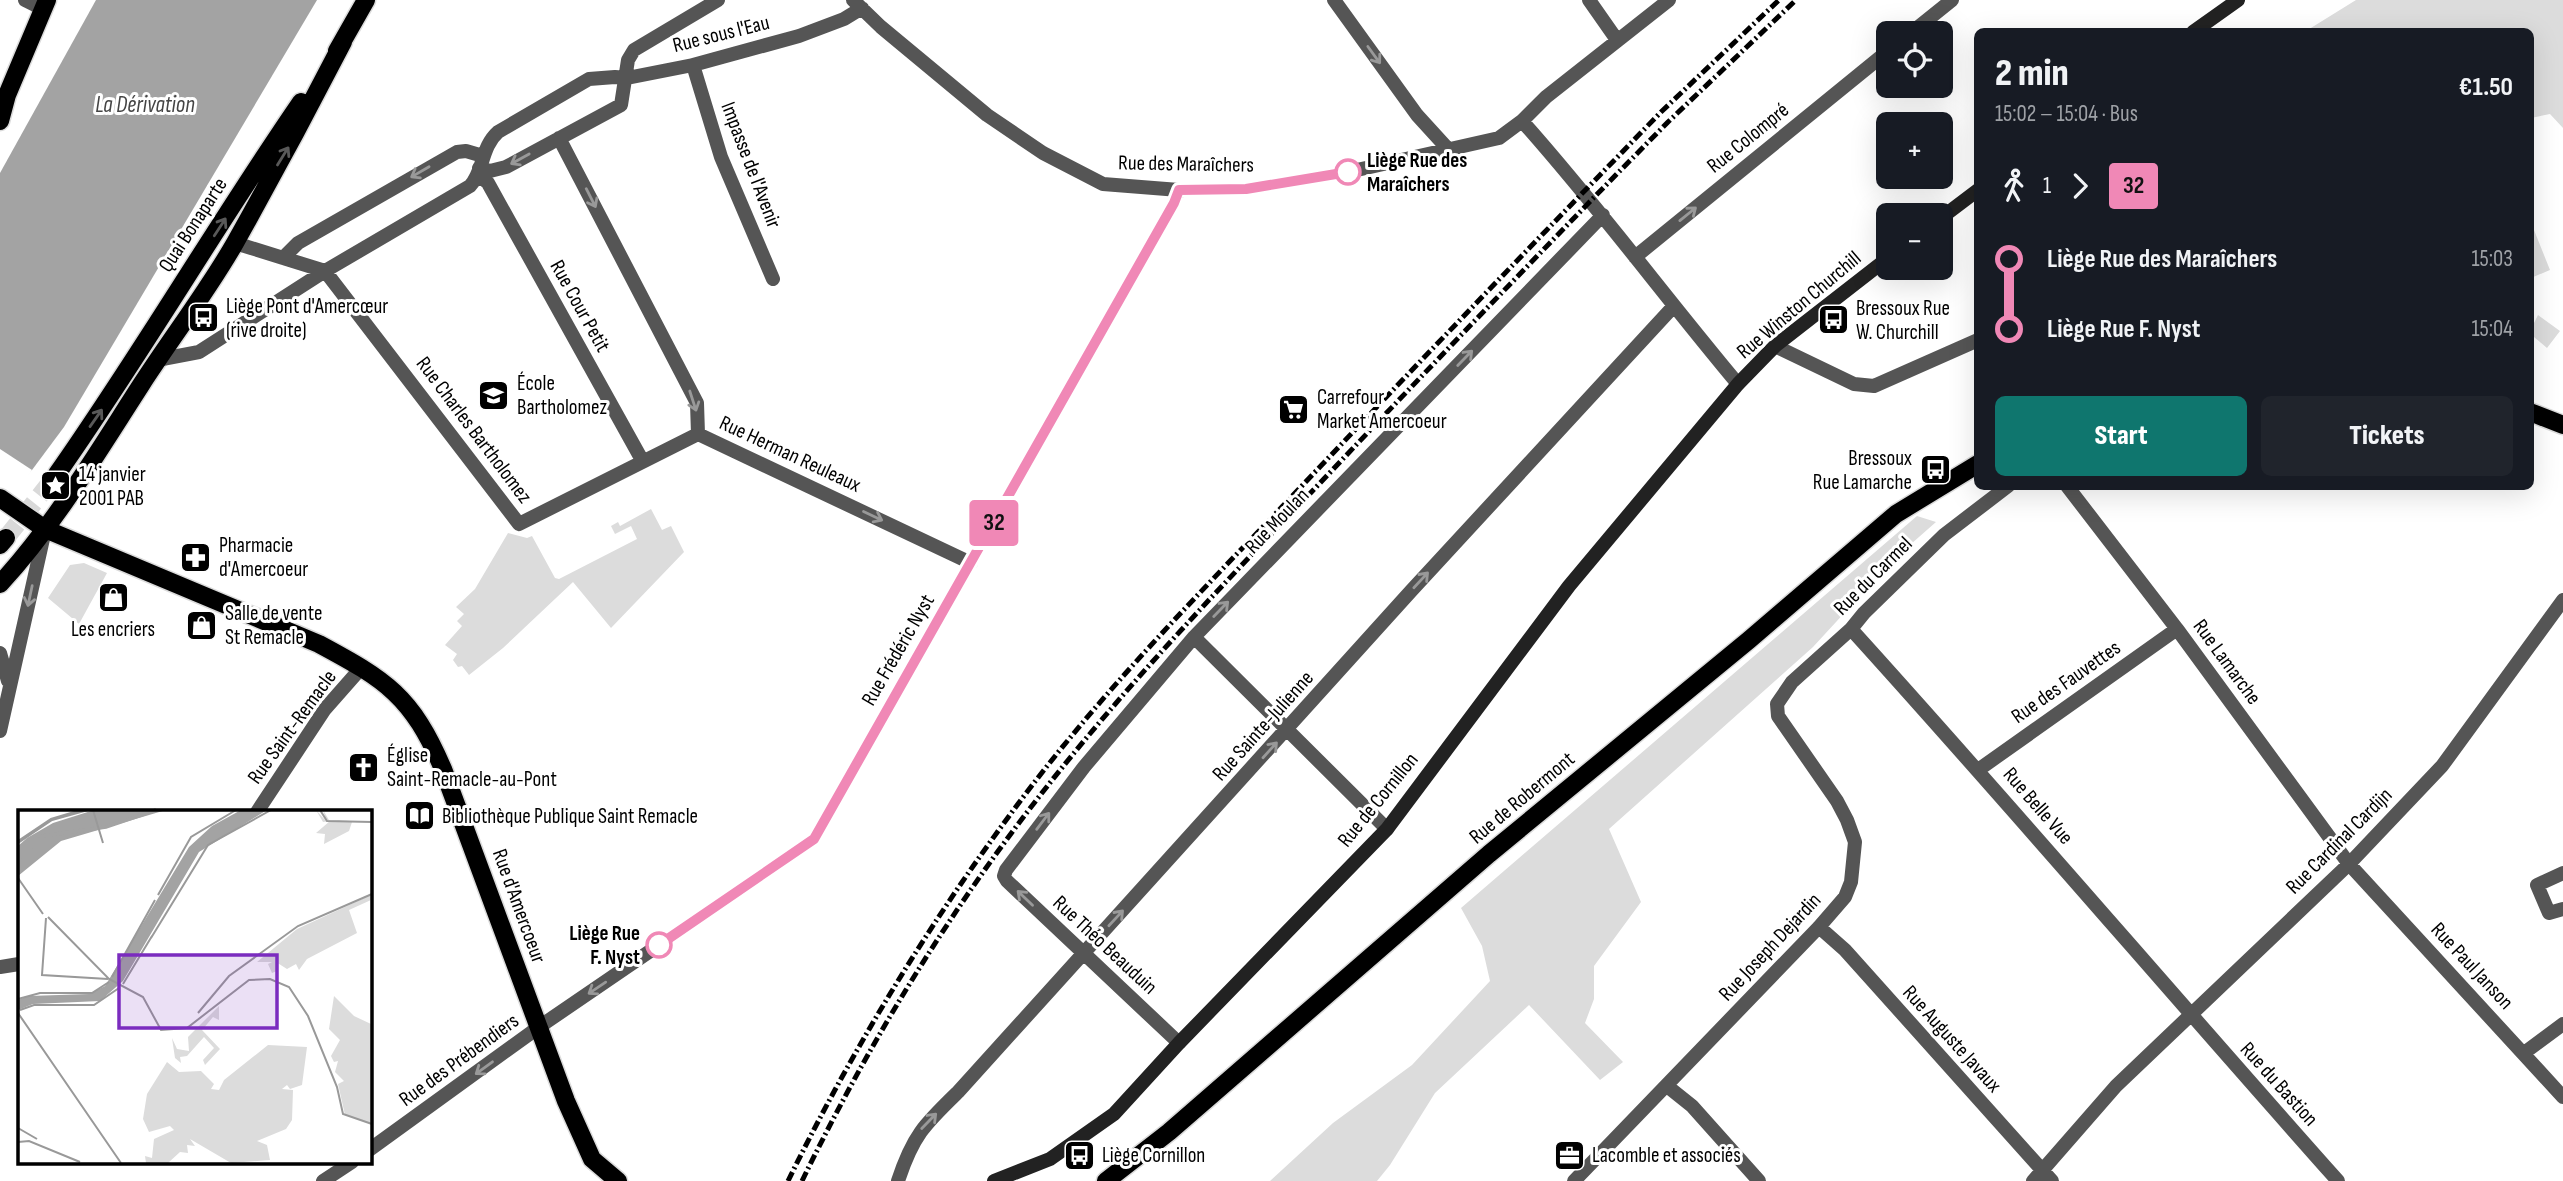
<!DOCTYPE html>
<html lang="en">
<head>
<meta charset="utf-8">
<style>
	body { margin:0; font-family:"Sofia Sans Condensed",sans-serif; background:#20242c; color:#f1f3f6; height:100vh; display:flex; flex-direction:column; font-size:26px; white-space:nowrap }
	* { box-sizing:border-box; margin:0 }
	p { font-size:23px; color:#9ea1a6 }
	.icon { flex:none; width:38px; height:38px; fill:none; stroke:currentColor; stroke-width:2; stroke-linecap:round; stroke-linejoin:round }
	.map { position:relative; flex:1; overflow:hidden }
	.drawer { position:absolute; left:1974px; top:28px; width:560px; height:462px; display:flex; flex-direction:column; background:#171b24; border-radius:10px; box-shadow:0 7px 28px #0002 }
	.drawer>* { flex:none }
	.badge { padding:0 14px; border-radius:5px; font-size:24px; line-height:46px }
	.buttons { position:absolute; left:1876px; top:21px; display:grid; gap:14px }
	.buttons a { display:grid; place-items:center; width:77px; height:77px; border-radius:10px; background:#171b24; box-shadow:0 7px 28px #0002; font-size:35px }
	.map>.badge { position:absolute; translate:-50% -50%; box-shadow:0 0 0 4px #fff }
	.legs { display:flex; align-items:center; gap:10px; height:77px; padding:0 21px; font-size:23px }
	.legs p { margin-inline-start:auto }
	.head { display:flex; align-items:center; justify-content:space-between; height:119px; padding:0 21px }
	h1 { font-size:38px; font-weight:800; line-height:52px }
	.cta { display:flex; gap:14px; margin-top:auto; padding:14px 21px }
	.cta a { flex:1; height:80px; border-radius:10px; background:#0f766e; color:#fff; font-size:28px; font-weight:800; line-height:80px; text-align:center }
	.cta a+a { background:#20242c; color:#f1f3f6 }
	ul { padding:0 21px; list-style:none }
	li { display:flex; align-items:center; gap:24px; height:70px; font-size:26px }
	li i { display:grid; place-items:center; width:10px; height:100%; margin:0 9px; background:currentColor }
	li i::after { content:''; width:18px; height:18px; margin:-9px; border:5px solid; border-radius:50%; background:#171b24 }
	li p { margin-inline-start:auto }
	li:first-child i { background:linear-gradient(#0000 50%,currentColor 0) }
	li:last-child i { background:linear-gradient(currentColor 50%,#0000 0) }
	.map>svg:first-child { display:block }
	.green { fill:#dcdcdc }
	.water { fill:#a3a3a3 }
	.pier { fill:#fff }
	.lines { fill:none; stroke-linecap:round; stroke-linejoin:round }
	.primary-tunnel { stroke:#d9d9d9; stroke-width:18; stroke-dasharray:18 9; stroke-linecap:butt }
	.primary-casing { stroke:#dbdbdb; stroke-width:21 }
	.minor { stroke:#555; stroke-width:14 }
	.secondary { stroke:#222; stroke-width:14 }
	.primary { stroke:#000; stroke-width:18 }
	.rail { stroke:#000; stroke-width:5; stroke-dasharray:10 3.5 2 3.5; stroke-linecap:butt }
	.oneway { stroke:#999 }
	.oneway2 { stroke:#595959 }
	.line-1-casing { stroke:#fff; stroke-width:16 }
	.line-1 { stroke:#f088b6; stroke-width:10 }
	.stop-1-dot { fill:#fff; stroke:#f088b6; stroke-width:3.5 }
	.labels { text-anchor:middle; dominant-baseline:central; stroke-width:6; stroke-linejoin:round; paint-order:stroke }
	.street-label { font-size:21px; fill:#000; stroke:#fff }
	.stop-label { font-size:21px; font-weight:bold; fill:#000; stroke:#fff; text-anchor:start }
	.poi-label { font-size:21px; fill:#000; stroke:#fff; text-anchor:start }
	.water-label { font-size:23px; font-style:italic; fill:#444; stroke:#fff }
	.inset-river { fill:none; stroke:#a3a3a3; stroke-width:3.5 }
	.inset-road { fill:none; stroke:#999; stroke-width:2 }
	.view { fill:#7b2cbf; fill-opacity:0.15; stroke:#7b2cbf; stroke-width:3.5 }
	.inset-edge { fill:none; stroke:#000; stroke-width:3.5 }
</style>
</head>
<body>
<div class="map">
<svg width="2563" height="1181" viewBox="0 0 2563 1181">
	<rect width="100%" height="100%" fill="#fff"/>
	<path class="green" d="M2356 0H2563V128L2550 114 2531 118 2530 32 2306 31Z
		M2530 220 2550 270 2531 278H2530Z
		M2538 315 2560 331 2547 348 2534 337 2533 325Z
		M651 509 662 530 671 526 684 552 611 628 573 582 503 648 469 675 462 666 458 667 453 660 457 654 445 645 462 626 457 621 464 614 456 607 475 589 508 533 527 538 532 536 555 578 559 579 637 539 631 526 615 534 611 526 618 522 620 526Z
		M1917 516 1936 522 1894 559 1813 647 1609 829 1641 902 1594 966V999L1585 1023 1623 1062 1600 1080 1529 1005 1435 1093 1390 1165 1377 1181H1270L1333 1123 1412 1065 1490 981 1482 946 1461 908Z
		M84 563 107 573 79 624 48 598 70 565Z"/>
	<path class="water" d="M96 0H317L64 427 32 470 0 505V173Z"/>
	<path class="pier" d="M0 449 32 470 21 487 0 509Z"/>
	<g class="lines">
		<path class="primary-tunnel" d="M6 538 57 474"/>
		<defs>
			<path id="primary" d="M337 51 366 0
				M0 121 7 95 47 0
				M2530 412 2563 425
				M57 474C142 353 217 224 301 102
				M0 498 45 529 319 644C386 680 412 696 443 769L566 1101 592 1159 618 1181
				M0 545 6 538
				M0 584C55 524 97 453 141 385 172 337 207 292 235 243 272 177 308 110 343 42
				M1106 1181 1169 1132 1489 854 1749 640 1896 514 1978 464"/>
		</defs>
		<use href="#primary" class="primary-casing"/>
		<path class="minor" d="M25 0 43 9
			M853 0 881 27 987 115 1043 153 1103 184 1179 190 1246 189 1348 172 1499 138 1522 121C1598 206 1665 297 1738 384
			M1334 0 1417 115 1448 149
			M1589 0 1617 40
			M1911 33 1952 0
			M693 65 721 157 773 279
			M1522 121 1546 97 1669 0
			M559 138 697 403 698 434 971 563
			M479 168 490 171 506 167 621 105 628 60 634 50 718 0
			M478 174 488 183 642 460
			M235 243 325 271
			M1635 257 1888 51
			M283 258 298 243 457 152 466 151 483 156
			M325 271 519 524 698 434
			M1775 346 1854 384 1874 386 1978 340
			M157 360 199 352 325 271 470 186C484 171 481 147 498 132L589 79 615 77 627 78 693 65 799 36 844 19 862 8
			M2067 486 2177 629 2349 864 2563 1097
			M1851 629C2016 811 2175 998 2338 1181
			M1194 637 1387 829
			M0 653 8 681
			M0 731 45 530
			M1978 770 2177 629
			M257 812 325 709 362 667
			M2563 873 2537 885 2549 913 2563 909
			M1819 927 1845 950 2052 1181
			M0 967 19 964
			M1179 1043 1007 881 1004 876 1006 870 1084 767 1194 637 1603 215
			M2524 1053 2563 1024
			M1667 1086 1692 1106 1759 1181
			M369 1150 539 1027 814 839 1174 203 1179 190
			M323 1181 352 1162
			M898 1181C913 1135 925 1124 958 1092L1411 591 1673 307
			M1574 1181 1819 927 1845 897 1851 882 1855 842 1847 820 1837 801 1778 716 1777 704 1792 682 1851 629 1864 613 1944 535 2008 486
			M2033 1181 2116 1086 2349 864 2442 766 2563 600"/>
		<path class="secondary" d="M2193 32 2238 0
			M1941 218 1978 190
			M994 1181 1050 1159 1114 1114 1179 1043 1387 829 1569 586 1738 384 1775 346 1888 258"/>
		<use href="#primary" class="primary"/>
		<path class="rail" d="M788 1181C852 1050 928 925 1015 808 1094 701 1188 605 1279 510 1385 398 1492 286 1600 175L1661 112 1779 0
			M802 1181C865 1051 940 926 1028 811 1112 701 1207 601 1303 501 1404 394 1506 288 1608 183L1668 122 1796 0"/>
	</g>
	<defs><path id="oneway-shaft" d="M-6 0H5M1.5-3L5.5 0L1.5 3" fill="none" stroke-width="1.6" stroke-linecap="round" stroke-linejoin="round" transform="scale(1.75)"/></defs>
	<g class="oneway">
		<use href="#oneway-shaft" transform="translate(1374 55) rotate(54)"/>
		<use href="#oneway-shaft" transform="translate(520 159) rotate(151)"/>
		<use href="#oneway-shaft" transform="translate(420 172) rotate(150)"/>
		<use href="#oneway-shaft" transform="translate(591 198) rotate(63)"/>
		<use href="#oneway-shaft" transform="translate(1688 214) rotate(-39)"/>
		<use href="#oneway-shaft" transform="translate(1465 358) rotate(-46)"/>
		<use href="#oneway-shaft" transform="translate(693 401) rotate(72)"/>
		<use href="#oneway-shaft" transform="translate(873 516) rotate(25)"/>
		<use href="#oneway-shaft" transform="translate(1421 580) rotate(-47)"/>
		<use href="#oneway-shaft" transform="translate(30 596) rotate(102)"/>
		<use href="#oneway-shaft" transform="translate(1221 609) rotate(-46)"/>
		<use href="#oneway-shaft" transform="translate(1270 750) rotate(-48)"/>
		<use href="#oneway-shaft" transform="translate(1043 821) rotate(-53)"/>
		<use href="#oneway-shaft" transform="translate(1025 898) rotate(-136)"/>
		<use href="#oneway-shaft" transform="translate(1116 918) rotate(-47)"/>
		<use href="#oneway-shaft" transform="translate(597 988) rotate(146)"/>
		<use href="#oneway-shaft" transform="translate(484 1068) rotate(144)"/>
		<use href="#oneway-shaft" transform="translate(929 1121) rotate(-46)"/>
	</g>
	<g class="oneway2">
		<use href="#oneway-shaft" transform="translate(283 156) rotate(-58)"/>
		<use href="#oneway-shaft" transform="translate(220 227) rotate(-57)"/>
		<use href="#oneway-shaft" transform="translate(96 418) rotate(-55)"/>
	</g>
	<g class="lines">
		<defs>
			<path id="line-1" d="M659 945 814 839 1174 203 1179 190 1246 189 1348 172"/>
		</defs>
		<use href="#line-1" class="line-1-casing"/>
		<use href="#line-1" class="line-1"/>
	</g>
	<defs>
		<symbol id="bus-square" viewBox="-11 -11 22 22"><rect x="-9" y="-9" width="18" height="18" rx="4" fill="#000" stroke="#fff"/><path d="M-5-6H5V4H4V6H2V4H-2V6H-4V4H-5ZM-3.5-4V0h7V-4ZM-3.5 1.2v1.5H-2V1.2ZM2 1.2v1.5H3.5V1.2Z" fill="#fff"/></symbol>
		<symbol id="school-square" viewBox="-11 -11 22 22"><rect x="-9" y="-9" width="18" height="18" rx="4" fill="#000" stroke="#fff"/><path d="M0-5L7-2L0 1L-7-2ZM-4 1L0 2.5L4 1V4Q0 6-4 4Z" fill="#fff"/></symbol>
		<symbol id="supermarket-square" viewBox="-11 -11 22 22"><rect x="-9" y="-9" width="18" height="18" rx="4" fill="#000" stroke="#fff"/><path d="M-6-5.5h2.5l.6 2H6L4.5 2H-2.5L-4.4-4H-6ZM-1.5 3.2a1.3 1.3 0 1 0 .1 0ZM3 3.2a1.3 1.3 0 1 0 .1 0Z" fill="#fff"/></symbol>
		<symbol id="sight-square" viewBox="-11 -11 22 22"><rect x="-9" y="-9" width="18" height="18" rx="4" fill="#000" stroke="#fff"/><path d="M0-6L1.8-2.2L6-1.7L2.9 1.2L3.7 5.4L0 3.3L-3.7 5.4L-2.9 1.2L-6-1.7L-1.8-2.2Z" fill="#fff"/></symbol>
		<symbol id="pharmacy-square" viewBox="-11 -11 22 22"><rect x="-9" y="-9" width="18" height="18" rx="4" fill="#000" stroke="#fff"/><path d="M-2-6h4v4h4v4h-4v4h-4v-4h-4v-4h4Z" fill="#fff"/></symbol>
		<symbol id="shop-square" viewBox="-11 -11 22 22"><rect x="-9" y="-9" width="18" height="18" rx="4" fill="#000" stroke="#fff"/><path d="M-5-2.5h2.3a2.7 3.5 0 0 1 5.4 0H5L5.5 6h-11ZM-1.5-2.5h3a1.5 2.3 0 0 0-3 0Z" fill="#fff"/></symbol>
		<symbol id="church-square" viewBox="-11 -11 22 22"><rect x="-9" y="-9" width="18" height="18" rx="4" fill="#000" stroke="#fff"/><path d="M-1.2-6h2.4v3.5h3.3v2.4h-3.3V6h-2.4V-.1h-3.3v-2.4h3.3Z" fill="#fff"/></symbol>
		<symbol id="library-square" viewBox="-11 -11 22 22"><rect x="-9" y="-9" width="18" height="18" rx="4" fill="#000" stroke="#fff"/><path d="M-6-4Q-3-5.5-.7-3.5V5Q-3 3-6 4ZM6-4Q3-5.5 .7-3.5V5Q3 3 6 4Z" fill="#fff"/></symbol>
		<symbol id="office-square" viewBox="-11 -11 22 22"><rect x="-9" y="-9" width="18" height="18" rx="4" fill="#000" stroke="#fff"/><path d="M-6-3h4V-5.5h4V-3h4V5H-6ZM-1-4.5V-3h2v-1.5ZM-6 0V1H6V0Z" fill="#fff"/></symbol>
	</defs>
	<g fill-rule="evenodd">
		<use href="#bus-square" x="186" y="300" width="35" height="35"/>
		<use href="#bus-square" x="1816" y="302" width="35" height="35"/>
		<use href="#school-square" x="476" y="378" width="35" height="35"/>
		<use href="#supermarket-square" x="1276" y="392" width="35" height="35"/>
		<use href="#bus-square" x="1918" y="452" width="35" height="35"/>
		<use href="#sight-square" x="38" y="468" width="35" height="35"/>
		<use href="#pharmacy-square" x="178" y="540" width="35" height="35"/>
		<use href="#shop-square" x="96" y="580" width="35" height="35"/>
		<use href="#shop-square" x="184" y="608" width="35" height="35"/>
		<use href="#church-square" x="346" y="750" width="35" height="35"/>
		<use href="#library-square" x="402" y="798" width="35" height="35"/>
		<use href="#bus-square" x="1062" y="1138" width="35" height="35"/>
		<use href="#office-square" x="1552" y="1138" width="35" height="35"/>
	</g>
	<g class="stop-1-dot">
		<circle cx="1348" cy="172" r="12"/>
		<circle cx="659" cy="945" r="12"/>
	</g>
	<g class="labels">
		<g class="street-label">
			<text transform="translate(721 34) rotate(-14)">Rue sous l'Eau</text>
			<text transform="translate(1748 138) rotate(-39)">Rue Colompré</text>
			<text transform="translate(1186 164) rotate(1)">Rue des Maraîchers</text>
			<text transform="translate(751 165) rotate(69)">Impasse de l'Avenir</text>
			<text transform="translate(193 225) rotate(-57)">Quai Bonaparte</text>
			<text transform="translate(1799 305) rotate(-40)">Rue Winston Churchill</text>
			<text transform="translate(580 306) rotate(61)">Rue Cour Petit</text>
			<text transform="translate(474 430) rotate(53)">Rue Charles Bartholomez</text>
			<text transform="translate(790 454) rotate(25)">Rue Herman Reuleaux</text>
			<text transform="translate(1277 521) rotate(-46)">Rue Moulan</text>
			<text transform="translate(1873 576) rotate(-45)">Rue du Carmel</text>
			<text transform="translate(898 650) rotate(-60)">Rue Frédéric Nyst</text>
			<text transform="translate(2227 662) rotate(54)">Rue Lamarche</text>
			<text transform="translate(2066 682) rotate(-35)">Rue des Fauvettes</text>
			<text transform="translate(1263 726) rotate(-48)">Rue Sainte-Julienne</text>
			<text transform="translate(292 727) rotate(-54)">Rue Saint-Remacle</text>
			<text transform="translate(1522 798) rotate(-40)">Rue de Robermont</text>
			<text transform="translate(1378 800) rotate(-51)">Rue de Cornillon</text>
			<text transform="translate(2038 806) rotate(49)">Rue Belle Vue</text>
			<text transform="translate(2339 841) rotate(-45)">Rue Cardinal Cardijn</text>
			<text transform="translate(519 906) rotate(70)">Rue d'Amercoeur</text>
			<text transform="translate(1105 945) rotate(43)">Rue Théo Beauduin</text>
			<text transform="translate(1770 947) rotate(-47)">Rue Joseph Dejardin</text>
			<text transform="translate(2472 966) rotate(47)">Rue Paul Janson</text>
			<text transform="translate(1952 1039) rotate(48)">Rue Auguste Javaux</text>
			<text transform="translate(459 1060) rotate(-36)">Rue des Prébendiers</text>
			<text transform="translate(2279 1084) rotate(48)">Rue du Bastion</text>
		</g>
		<g class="stop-label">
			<text x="1367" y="160">Liège Rue des<tspan x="1367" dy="24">Maraîchers</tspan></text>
			<text x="640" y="933" text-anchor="end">Liège Rue<tspan x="640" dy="24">F. Nyst</tspan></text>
		</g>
		<g class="poi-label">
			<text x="226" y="306">Liège Pont d'Amercœur<tspan x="226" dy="24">(rive droite)</tspan></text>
			<text x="1856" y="308">Bressoux Rue<tspan x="1856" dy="24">W. Churchill</tspan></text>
			<text x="517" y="383">École<tspan x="517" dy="24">Bartholomez</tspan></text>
			<text x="1317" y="397">Carrefour<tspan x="1317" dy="24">Market Amercoeur</tspan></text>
			<text x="1912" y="458" text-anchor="end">Bressoux<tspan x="1912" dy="24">Rue Lamarche</tspan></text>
			<text x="79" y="474">14 janvier<tspan x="79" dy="24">2001 PAB</tspan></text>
			<text x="219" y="545">Pharmacie<tspan x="219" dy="24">d'Amercoeur</tspan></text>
			<text x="225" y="613">Salle de vente<tspan x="225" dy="24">St Remacle</tspan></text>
			<text x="113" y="629" text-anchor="middle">Les encriers</text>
			<text x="387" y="755">Église<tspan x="387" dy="24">Saint-Remacle-au-Pont</tspan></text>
			<text x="442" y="816">Bibliothèque Publique Saint Remacle</text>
			<text x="1102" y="1155">Liège Cornillon</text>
			<text x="1592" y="1155">Lacomble et associés</text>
		</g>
		<g class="water-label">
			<text x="145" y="105">La Dérivation</text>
		</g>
	</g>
	<g transform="translate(18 810)">
		<rect width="354" height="354" fill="#fff"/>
		<path d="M298 0 308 11 305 0 311 10 353 12H334L331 21 306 34 307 24 298 23 312 11 305 12ZM353 85V90L331 100 339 123 289 149 281 160 278 154 269 159 258 152 259 161 254 163 250 154 254 152H239L279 119ZM316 186 336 206 353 214V313L327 305 320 274 326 271 317 262 320 251 316 252 313 246 322 230 311 219ZM201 196V210L195 207 184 220 202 239 187 255 185 250 196 238 186 227 169 246 162 247 163 253 157 248 154 228 159 239 171 241 170 227ZM250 235 289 237 284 275 272 279 269 275 264 279 275 280 274 310 268 319 239 331 249 335 252 350 213 353 172 329 177 336 169 335 170 343 162 342 150 353H128L127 346 134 348 136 329 156 320 152 316 131 322 125 309 129 284 149 252 161 262 183 261 196 274 193 279 201 280 206 270Z" fill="#dcdcdc"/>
		<path d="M76 0H148L43 31 0 66V36L9 28 35 13ZM223 0H249L181 42 105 171 82 191 15 194 0 200V190L11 186 71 184 87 176 171 37 194 16Z" fill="#a3a3a3"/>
		<path class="inset-river" d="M0 50 25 26 88 17 138 0"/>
		<path class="inset-road" d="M75 0 85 33M302 0 309 11 354 12M0 31 33 9 63 0M0 33 34 10 70 0M0 68 25 104M140 85 173 27 218 0M30 107 91 169 125 187 143 220 169 218 231 170 252 169 271 177 290 206 319 277 325 304 354 314M28 108 24 165 90 169M133 128 190 35 253 0M94 167 137 90M105 174 134 126M0 189 22 183H74L91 172M2 200 16 195H76L101 178M0 203 103 353M180 203 211 166 280 116 354 84M0 318 19 329M0 332 11 331 62 352"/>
		<path class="view" d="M101 145H259V218H101Z"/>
		<rect width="354" height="354" class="inset-edge"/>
	</g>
</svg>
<div class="buttons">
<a><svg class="icon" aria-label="locate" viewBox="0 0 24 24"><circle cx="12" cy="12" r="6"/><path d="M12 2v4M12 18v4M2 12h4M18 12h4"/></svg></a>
<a>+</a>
<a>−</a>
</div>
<b class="badge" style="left:994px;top:523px;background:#f088b6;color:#111">32</b>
<section class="drawer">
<div class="head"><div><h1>2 min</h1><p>15:02 – 15:04 · Bus</p></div><b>€1.50</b></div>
<div class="legs"><svg class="icon" aria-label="walk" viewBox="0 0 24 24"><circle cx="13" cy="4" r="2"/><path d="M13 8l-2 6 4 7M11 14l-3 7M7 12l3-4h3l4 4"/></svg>1<svg class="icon" aria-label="forward" viewBox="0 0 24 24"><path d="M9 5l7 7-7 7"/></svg><b class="badge" style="background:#f088b6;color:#111">32</b></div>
<ul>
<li><i style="color:#f088b6"></i><b>Liège Rue des Maraîchers</b><p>15:03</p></li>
<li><i style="color:#f088b6"></i><b>Liège Rue F. Nyst</b><p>15:04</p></li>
</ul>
<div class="cta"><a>Start</a><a>Tickets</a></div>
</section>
</div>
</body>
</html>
